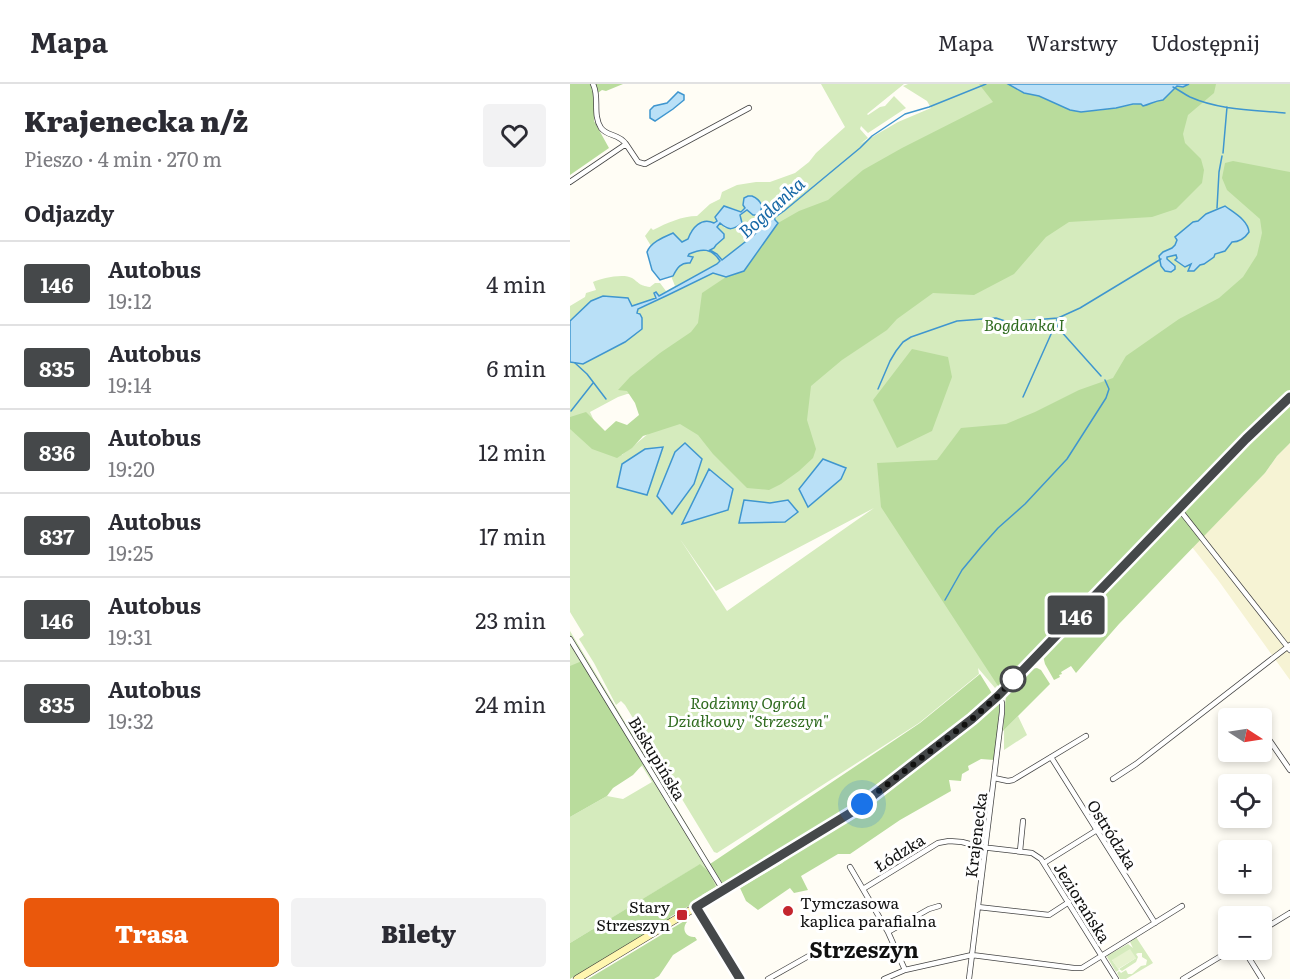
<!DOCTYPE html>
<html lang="pl">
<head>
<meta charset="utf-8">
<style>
	body { margin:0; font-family:Literata,serif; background:#f2f2f3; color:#2b2b33; height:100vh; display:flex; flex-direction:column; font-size:22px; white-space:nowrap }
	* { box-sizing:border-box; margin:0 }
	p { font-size:20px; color:#7c7c81 }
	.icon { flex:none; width:33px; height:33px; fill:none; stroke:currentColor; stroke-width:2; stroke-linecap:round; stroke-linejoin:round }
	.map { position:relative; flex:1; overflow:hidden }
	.drawer { display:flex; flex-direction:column; background:#fff; width:570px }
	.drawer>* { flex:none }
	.badge { padding:0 12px; border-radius:4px; font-size:21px; line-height:39px }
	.needle { width:39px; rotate:102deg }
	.controls { position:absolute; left:648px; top:624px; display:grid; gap:12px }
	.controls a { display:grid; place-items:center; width:54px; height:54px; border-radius:6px; background:#fff; box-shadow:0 3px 9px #0003; font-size:30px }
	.you { position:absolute; width:30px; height:30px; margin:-15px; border:4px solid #fff; border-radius:50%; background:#1a73e8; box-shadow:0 0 0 9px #1a73e833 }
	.map>.badge { position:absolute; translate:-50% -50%; box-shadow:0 0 0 3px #fff }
	h2 { padding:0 24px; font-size:22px; line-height:54px }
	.round { display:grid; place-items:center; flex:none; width:63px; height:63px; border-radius:6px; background:#f2f2f3 }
	.head { display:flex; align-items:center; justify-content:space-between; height:102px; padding:0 24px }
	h1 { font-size:28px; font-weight:800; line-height:45px }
	.primary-button { display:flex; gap:12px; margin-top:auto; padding:12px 24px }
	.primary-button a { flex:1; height:69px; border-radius:6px; background:#ea580c; color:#fff; font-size:24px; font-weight:800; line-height:69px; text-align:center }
	.primary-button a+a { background:#f2f2f3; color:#2b2b33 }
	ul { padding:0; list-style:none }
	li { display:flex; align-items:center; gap:18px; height:84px; padding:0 24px; border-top:2px solid #e1e1e2 }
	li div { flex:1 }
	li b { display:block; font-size:22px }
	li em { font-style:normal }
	li .badge { min-width:66px; font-weight:700; text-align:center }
	header { display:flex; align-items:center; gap:36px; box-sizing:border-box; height:84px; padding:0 30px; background:#fff; border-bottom:2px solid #e1e1e2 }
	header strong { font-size:28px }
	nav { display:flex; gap:33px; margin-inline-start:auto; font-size:21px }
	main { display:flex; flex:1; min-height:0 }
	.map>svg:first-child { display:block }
	.farmland { fill:#f6f3d4 }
	.green { fill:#d5ebbd; fill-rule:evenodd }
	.forest { fill:#b9dc9c }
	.pitch { fill:#e6f2cf }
	.water { fill:#b9e0f7; stroke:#3f96cf; stroke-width:1.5 }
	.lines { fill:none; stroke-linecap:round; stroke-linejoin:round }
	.stream { stroke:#3f96cf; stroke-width:1.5 }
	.street-casing { stroke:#444; stroke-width:6 }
	.secondary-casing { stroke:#333; stroke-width:8 }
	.street { stroke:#fff; stroke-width:4.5 }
	.secondary { stroke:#fff6b0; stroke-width:7 }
	.line-casing { stroke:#fff; stroke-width:14 }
	.line { stroke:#45484a; stroke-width:9 }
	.walk { stroke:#111; stroke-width:6; stroke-dasharray:0 10.8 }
	.stop-dot { fill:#fff; stroke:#45484a; stroke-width:3 }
	.poi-dot { fill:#c4262e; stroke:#fff; stroke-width:2 }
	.labels { text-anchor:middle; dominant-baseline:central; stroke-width:6; stroke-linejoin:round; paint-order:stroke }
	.park-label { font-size:16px; font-style:italic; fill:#2f6b1f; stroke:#fff }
	.street-label { font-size:16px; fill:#111; stroke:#fff }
	.poi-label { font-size:16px; fill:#111; stroke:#fff; text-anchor:start }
	.water-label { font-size:18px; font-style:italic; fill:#1768a6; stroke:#fff }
	.district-label { font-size:22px; font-weight:bold; fill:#111; stroke:#fff }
</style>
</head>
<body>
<header>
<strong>Mapa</strong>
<nav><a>Mapa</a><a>Warstwy</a><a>Udostępnij</a></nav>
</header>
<main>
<section class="drawer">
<div class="head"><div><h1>Krajenecka n/ż</h1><p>Pieszo · 4 min · 270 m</p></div><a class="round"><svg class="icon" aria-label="heart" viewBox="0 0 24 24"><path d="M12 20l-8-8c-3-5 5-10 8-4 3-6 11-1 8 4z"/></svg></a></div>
<h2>Odjazdy</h2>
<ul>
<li><span class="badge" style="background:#45484a;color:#fff">146</span><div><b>Autobus</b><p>19:12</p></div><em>4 min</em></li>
<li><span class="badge" style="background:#45484a;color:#fff">835</span><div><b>Autobus</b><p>19:14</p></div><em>6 min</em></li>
<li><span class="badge" style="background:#45484a;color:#fff">836</span><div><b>Autobus</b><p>19:20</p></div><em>12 min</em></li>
<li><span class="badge" style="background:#45484a;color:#fff">837</span><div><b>Autobus</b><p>19:25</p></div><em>17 min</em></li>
<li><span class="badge" style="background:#45484a;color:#fff">146</span><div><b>Autobus</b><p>19:31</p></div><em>23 min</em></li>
<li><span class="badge" style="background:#45484a;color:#fff">835</span><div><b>Autobus</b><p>19:32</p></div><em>24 min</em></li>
</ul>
<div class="primary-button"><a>Trasa</a><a>Bilety</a></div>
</section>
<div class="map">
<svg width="720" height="895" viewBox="0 0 720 895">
	<rect width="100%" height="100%" fill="#fffdf5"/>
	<path class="farmland" d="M720 359V596L648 496 622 463 695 389 707 372Z"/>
	<path class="green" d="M251 0H334L297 30 298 31 310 23 315 22 324 12 336 24 298 49 291 42 290 45 298 54 290 60 328 38 361 24 357 17 333 2 338 0H720V305L698 325 425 604 408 584 409 590 349 639 147 769 144 768 55 621 51 617 46 621 24 579 9 555 14 551 0 528V222L15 213 16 209 26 206 23 198C31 194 54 189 62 194 71 200 68 201 80 203L85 199H90L96 207 105 202 101 192H103L107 183 115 179 119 169 133 165 146 171 147 170 140 166 146 161 154 150 147 142 150 139 155 144H164L170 131 191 118 182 112 175 124 171 128 162 124 144 139 121 147 118 155 112 158 103 149 81 162 75 152 81 144 83 146C97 139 112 132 127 132L140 120 150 115 152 108 167 101 186 98H200L225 89 239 78 246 69 275 43ZM72 309 83 346C72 354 63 363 52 371L32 354 20 328 48 313 57 310ZM304 424 157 527 110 455 146 507Z
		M0 547 152 799 145 803 129 781 0 859V733L37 712 53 715 82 698 72 682 0 723Z
		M448 632 457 651 434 666V646Z
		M566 853 583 879 556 895H550L547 889 549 887 551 889 556 886 558 890H562L571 882 576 881 577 876 572 873V869H568L566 870 568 873 566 878 552 887 549 885 566 874 542 876 549 886 546 888 537 873 538 871 558 860 563 864 560 858Z"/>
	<path class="forest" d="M0 0H53L36 7 32 6 25 11 24 37 39 64 0 91Z
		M409 0H438L454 9 469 12 500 26 527 27 593 16 607 2 619 0H646L644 9 618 31 613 50 615 59 631 75 634 86 632 99 606 125 582 133 499 138 476 153 444 190 404 211 363 209 327 235 317 246 272 276 241 302 237 336 246 365 243 374 229 387 211 400 199 406 177 404 143 370 128 351 110 340 73 352 62 364 47 374 22 365 0 345V333L16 328 35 347 46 337 57 341 69 331 65 319 57 307 48 306 60 293 90 269 121 248 128 239 132 209 156 193 174 187 208 139 229 127 258 116 293 86 332 64 423 18Z
		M663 77 720 88V309L698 327 430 605 311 423 307 379 367 376 391 344 436 340 465 328 509 306 543 294 556 272 609 235 649 214 673 193 687 171 692 149 690 135 657 106 652 94 655 79Z
		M342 265 378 273 382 293 362 347 327 364 303 316Z
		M720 322V359L707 372 695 389 549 540 506 589 501 582 491 588 492 590 489 591 490 593 484 596 475 580 473 572 695 344Z
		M12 577 73 680 63 691 43 704 37 712 0 733V582Z
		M467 584 471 586 480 600 433 647 436 610 460 585Z
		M410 590 423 611 270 732 154 802 140 780 350 639Z
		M427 618 430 622 424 676 411 675 398 682 399 686 392 690 391 697 379 696 381 707 330 736 280 770H268L231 792 238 806 224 809 220 804 188 826 176 817 170 804 212 779 228 764 424 619Z
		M130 780 139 788 146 803 132 811 131 815 100 833 101 835 0 895V859Z
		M116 836 117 838C111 845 116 854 125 853L127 856 103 871 89 892 84 895H18Z"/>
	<path class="pitch" d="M560 865 566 874 548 885 542 876Z"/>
	<path class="water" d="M438 0H619L613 3 607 2 593 16C584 17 581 20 573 22L571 20H563L546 24 511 28 500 26 469 12 454 9Z
		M108 8 114 11V16L103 25 85 37 80 34V26L84 22 97 19Z
		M178 112H182C191 116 195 123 188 131H183L177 126 170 131 172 139C163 146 159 147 150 139L147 143 154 150V154L146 161 144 164 140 166 147 170 152 176 184 151 204 130 205 136 208 139 174 187 156 193 143 189 98 211 68 225 67 229 70 230 72 234V245L55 258 13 280 0 278V237L21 217 33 212 58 214 62 222 86 214 84 209 86 208 89 212 147 180 150 177C142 164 132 164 119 170L118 172 123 173 120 179C111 178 107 184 103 192L90 196 82 186 77 168C81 158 94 153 103 149L112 158 118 155C122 144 131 133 144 139L147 137 145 133 154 122 171 128 175 124 173 121 174 114Z
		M655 122C664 129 678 136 679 148 675 154 669 158 662 158L655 167 645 170 644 173 634 180 630 181 624 187H618L621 180 615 183 605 176 607 174 606 171 597 173V175L605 182V185L601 188 595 187 591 182 589 172 593 168 602 164 605 161 607 156 605 153 623 138 628 137 636 130Z
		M115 359 132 375 124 400 102 430 87 412 105 368Z
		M93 363 77 411 47 403 52 380 75 365Z
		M253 375 276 384 271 395 238 423 229 405Z
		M139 385 163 405 158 426 112 440Z
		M174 416 200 419 218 416 228 428 215 438 169 439Z"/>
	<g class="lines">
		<path class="stream" d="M603 3C609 6 614 10 620 13 649 26 683 26 715 29
			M653 69 657 23
			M647 124 649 88 652 72
			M204 134 214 127 290 64 302 52 335 30 359 23 416 0
			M487 235 486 239 489 245 531 292
			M5 279 17 290 36 315
			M308 305 320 277 326 267 333 258 341 253 387 237 426 234 438 238 488 234 510 224 591 175
			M453 313 486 239
			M1 327 23 299
			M375 516 392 486 411 463 428 444 455 420 497 375 536 314 539 305 535 296"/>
		<defs>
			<path id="street" d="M56 60 68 78 75 80 179 24
				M0 98 56 60C48 49 38 53 31 44 22 30 30 14 23 0
				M609 425 720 566
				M0 555 153 806
				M700 657 720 686
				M481 673 585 839
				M424 694 438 697 443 696 516 652
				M543 695 566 680 720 561
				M450 767 453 737
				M474 779 527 746
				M280 783 318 848 335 886
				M293 805 368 759 379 757 392 758 411 763 462 769 471 775 546 895
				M408 823 479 831 499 818
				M692 846 720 829
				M318 848 359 825 369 822
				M674 866 692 895
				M198 895 244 869
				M314 895 335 886 402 871 504 884H512L612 822
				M399 895 432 628V619L429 611
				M613 895 661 866"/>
			<path id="secondary" d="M126 823 170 895
				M7 895 273 734 402 635 429 611 676 355 720 313"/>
		</defs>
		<use href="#street" class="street-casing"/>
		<use href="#secondary" class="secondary-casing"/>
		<use href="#street" class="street"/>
		<use href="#secondary" class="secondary"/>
	</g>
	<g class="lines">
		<defs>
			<path id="line" d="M170 895 126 823 282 728 402 635 429 611 676 355 720 313"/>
		</defs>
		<use href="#line" class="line-casing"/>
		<use href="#line" class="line"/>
		<path class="walk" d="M292 720 402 635 429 611 443 595"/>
	</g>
	<circle class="stop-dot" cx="443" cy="595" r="12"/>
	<g class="poi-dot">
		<circle cx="218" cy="827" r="6"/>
		<rect x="106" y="825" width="12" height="12" rx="3"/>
	</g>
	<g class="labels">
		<g class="park-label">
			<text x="454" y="240">Bogdanka I</text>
			<text x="178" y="618">Rodzinny Ogród<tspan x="178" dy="18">Działkowy "Strzeszyn"</tspan></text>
		</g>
		<g class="street-label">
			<text transform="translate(88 674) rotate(59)">Biskupińska</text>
			<text transform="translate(543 750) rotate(58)">Ostródzka</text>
			<text transform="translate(405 751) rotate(-83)">Krajenecka</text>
			<text transform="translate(329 768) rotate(-32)">Łódzka</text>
			<text transform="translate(513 818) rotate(58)">Jeziorańska</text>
		</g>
		<g class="poi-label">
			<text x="230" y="818">Tymczasowa<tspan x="230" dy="18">kaplica parafialna</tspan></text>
			<text x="100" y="822" text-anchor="end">Stary<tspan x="100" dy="18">Strzeszyn</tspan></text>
		</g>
		<g class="water-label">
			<text transform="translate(201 123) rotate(-42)">Bogdanka</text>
		</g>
		<g class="district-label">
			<text x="294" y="864">Strzeszyn</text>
		</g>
	</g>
</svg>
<div class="controls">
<a><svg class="needle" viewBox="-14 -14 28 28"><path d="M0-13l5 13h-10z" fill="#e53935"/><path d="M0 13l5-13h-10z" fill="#7c7c81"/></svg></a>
<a><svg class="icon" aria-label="locate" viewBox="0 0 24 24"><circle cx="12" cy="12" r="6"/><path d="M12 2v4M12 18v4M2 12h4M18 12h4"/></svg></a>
<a>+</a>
<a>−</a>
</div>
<div class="you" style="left:292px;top:720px"></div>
<b class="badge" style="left:506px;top:531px;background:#45484a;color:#fff">146</b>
</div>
</main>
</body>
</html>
